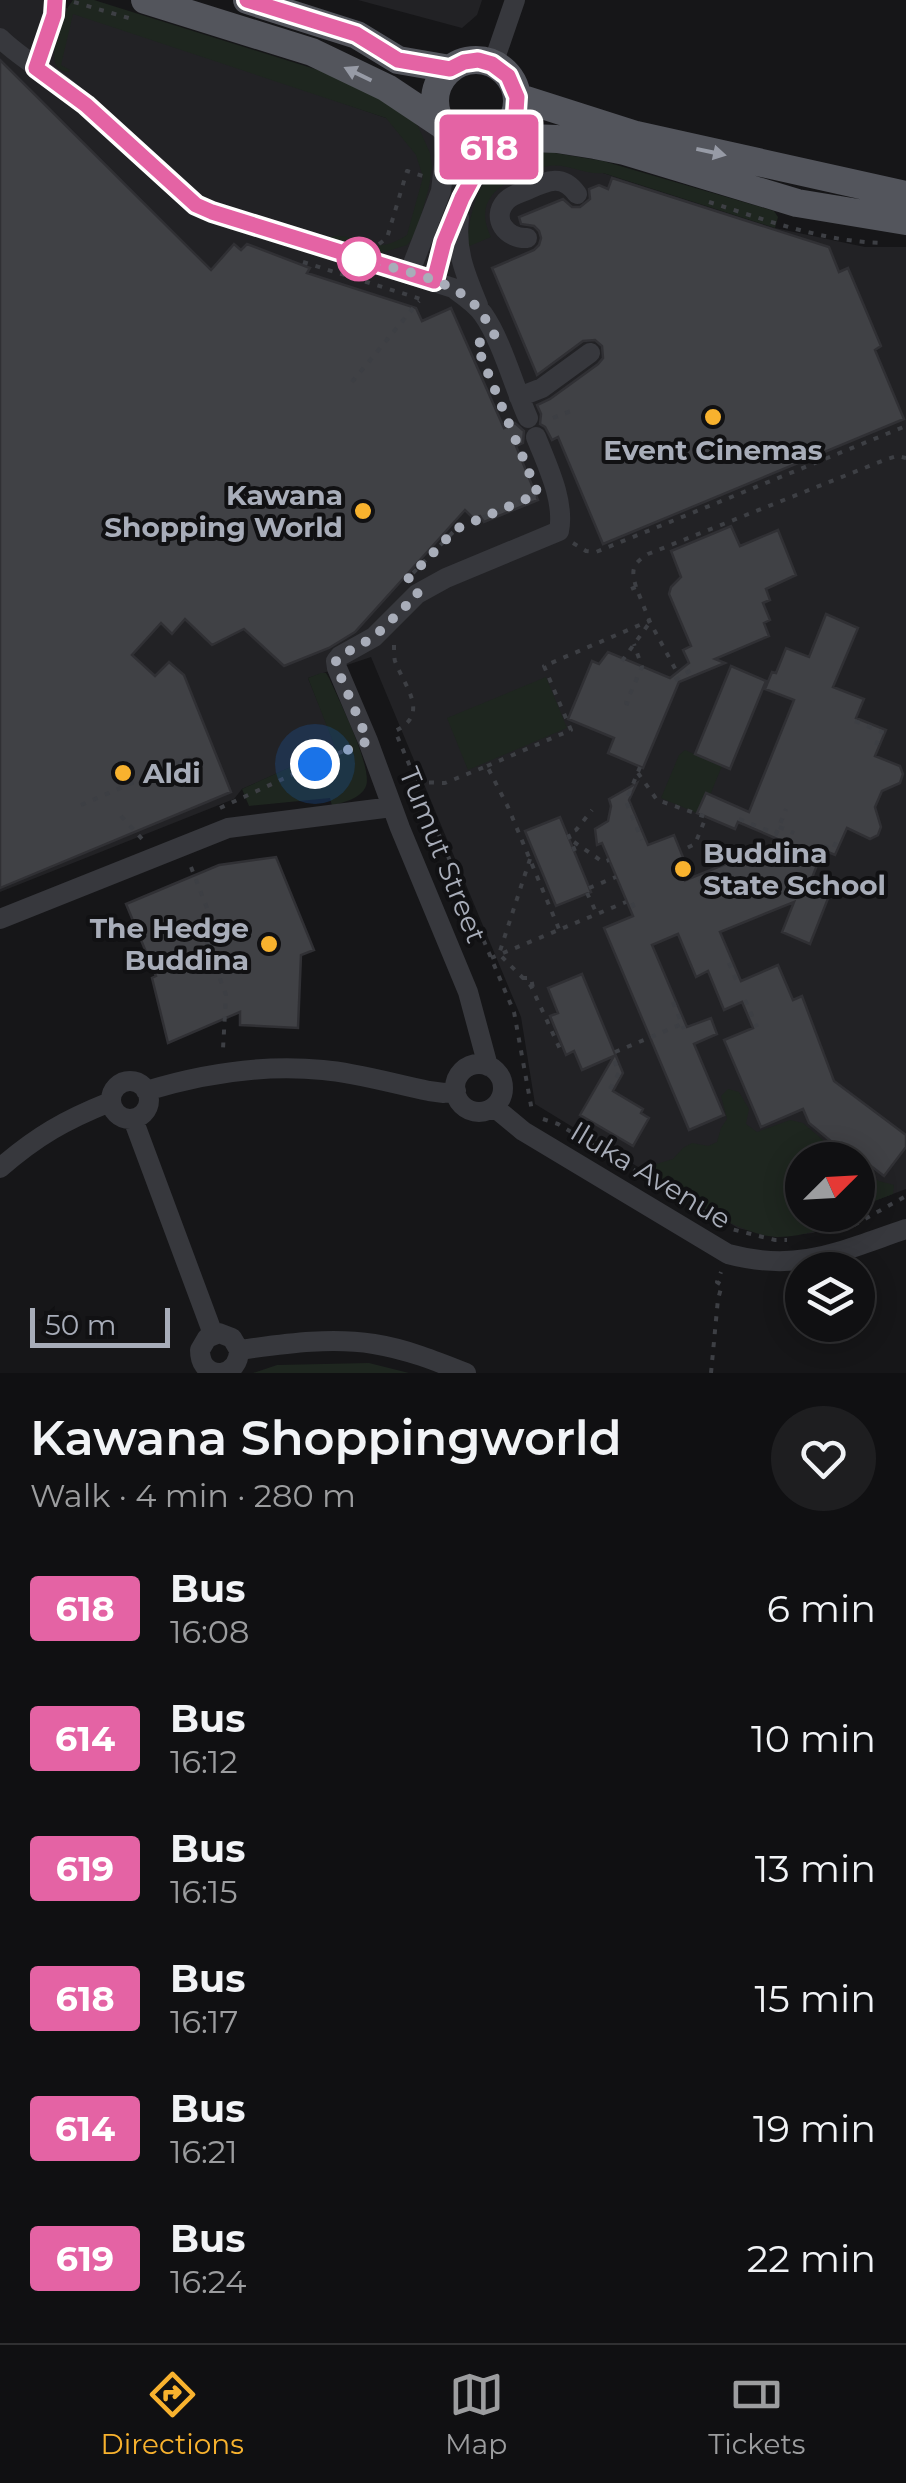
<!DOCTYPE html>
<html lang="en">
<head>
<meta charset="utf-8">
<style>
	body { margin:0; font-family:Montserrat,sans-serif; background:#1e1e20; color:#f1f3f6; height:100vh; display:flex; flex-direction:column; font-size:38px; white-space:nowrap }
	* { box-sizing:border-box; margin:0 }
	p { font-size:32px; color:#9c9d9f }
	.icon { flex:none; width:55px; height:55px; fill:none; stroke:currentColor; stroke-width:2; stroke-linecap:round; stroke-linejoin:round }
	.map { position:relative; height:1373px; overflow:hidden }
	.details { display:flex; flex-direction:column; background:#101012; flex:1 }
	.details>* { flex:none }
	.badge { padding:0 20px; border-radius:8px; font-size:35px; line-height:65px }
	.needle { width:65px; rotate:66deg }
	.fabs { position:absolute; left:785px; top:1142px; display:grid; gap:20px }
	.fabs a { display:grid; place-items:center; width:90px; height:90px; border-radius:50%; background:#101012; box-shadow:0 5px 25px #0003,0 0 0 2px #303032; font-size:50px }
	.scale { position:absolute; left:30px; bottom:25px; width:140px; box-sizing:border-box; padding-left:10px; border:5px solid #a8adb9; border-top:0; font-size:28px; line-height:35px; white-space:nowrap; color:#a8adb9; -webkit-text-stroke:8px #111113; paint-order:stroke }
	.you { position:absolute; width:50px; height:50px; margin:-25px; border:8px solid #fff; border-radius:50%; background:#1a73e8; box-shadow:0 0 0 15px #1a73e833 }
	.map>.badge { position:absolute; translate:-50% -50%; box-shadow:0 0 0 5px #fff }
	.round { display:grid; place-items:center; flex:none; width:105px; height:105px; border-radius:52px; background:#1e1e20 }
	.head { display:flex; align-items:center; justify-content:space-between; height:170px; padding:0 30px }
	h1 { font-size:48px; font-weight:600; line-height:75px }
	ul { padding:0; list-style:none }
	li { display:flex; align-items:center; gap:30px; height:130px; padding:0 30px }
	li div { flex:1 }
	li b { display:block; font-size:38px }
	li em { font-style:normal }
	li .badge { min-width:110px; font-weight:700; text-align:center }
	.tab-bar { display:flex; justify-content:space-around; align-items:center; height:140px; border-top:2px solid #303032; background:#101012; font-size:28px; color:#9c9d9f }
	.tab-bar a { display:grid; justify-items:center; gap:5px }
	.tab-bar .on { color:#f8b22e }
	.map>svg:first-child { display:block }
	.built { fill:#222225 }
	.green { fill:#1e261f }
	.building { fill:#404145; stroke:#303034; stroke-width:2.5 }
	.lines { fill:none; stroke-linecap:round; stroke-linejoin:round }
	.path { stroke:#3d3f44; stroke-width:4; stroke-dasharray:5 8; stroke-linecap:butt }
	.minor { stroke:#37383d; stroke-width:20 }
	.major { stroke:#53555c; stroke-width:28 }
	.oneway { fill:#979ba6 }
	.line-casing { stroke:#fff; stroke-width:22 }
	.line { stroke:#e463a4; stroke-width:15 }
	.walk { stroke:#a8adb9; stroke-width:10; stroke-dasharray:0 18 }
	.stop-dot { fill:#fff; stroke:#e463a4; stroke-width:5 }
	.poi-dot { fill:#f8b22e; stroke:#111113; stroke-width:4 }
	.labels { text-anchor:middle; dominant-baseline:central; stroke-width:8; stroke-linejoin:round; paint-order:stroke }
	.poi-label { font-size:28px; font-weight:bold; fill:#a8adb9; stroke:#111113; text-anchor:end }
	.street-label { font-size:28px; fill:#a8adb9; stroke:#111113 }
</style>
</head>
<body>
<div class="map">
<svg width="906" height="1373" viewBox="0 0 906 1373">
	<rect width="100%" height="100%" fill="#161618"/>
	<path class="built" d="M0 0H43L386 118 603 173 775 228 865 247H906V1189L869 1203 858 1211V1160H802V1215H852L813 1233 776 1237 738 1228 535 1104 521 1017 371 657 308 678 336 747 242 789 234 799 0 892Z
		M358 0H482L477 15 462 28Z"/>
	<path class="green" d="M73 0H94L353 81 399 109 418 126 430 153 432 166 429 187 416 234 407 245 378 254 327 238C360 228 368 261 407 235L423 177 416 155 386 118 73 14 61 65 70 70 69 72C39 71 63 25 68 7Z
		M549 152 603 161 774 211 778 217 775 228 603 173C584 175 567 163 549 166 541 167 534 171 526 174 496 185 474 203 491 237L467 247C469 212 479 170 517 156 527 153 539 153 549 152Z
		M321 673H326L329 678C338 698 373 768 366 786 361 799 343 802 332 806L330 798 249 806 242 789 335 747 308 678Z
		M546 677 567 728 468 770 447 718Z
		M685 750 722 766 710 795 706 794 697 813 661 798 679 755Z
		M728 1089 739 1092 749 1109 746 1124 757 1132 790 1120 803 1123 823 1140 829 1160H802V1215H852C829 1227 804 1237 778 1237 737 1236 682 1193 647 1172L650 1166 673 1159 683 1148 692 1143 708 1146 717 1142 721 1128 727 1119 721 1096Z
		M858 1169 879 1181 894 1185 893 1194 869 1203 858 1211Z
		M369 1363 409 1373H253L277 1365Z"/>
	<path class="building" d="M0 60 211 270 234 244 241 250 247 244 310 268 307 273 416 308 422 321 451 308 504 428 515 423 524 431 523 443 516 446 538 500 484 522 480 516 474 519 465 510 355 632 329 648 284 666 244 629 212 645 185 619 172 634 161 623 132 655 155 676 169 662 184 675 231 792 0 888Z
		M612 178 829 247 839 272 848 268 881 346 875 350 904 419 603 544 558 437 552 440 545 427 540 424 541 414 537 405 550 399 598 364 603 358 602 346 595 340 583 341 537 375 492 268 534 250 539 245 541 238 539 231 534 226 521 224 519 217 563 199 572 207H580L590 199 589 189 599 185 608 189Z
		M731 526 740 546 778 530 796 575 766 589 770 600 763 603 770 620 764 623 769 636 715 659 725 663 679 682 643 768 608 753 614 738 568 719 592 661 599 664 608 652 670 678 689 663 683 650 691 646 669 594 671 587 681 577 671 551Z
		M826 614 858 628 833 687 864 699 856 718 886 730 875 756 900 766 903 774 900 783 882 791 875 807 881 827 878 835 870 839 847 828 835 855 823 850 808 888 829 896 810 944 782 932 794 902 720 932 741 981 778 965 793 1000 802 996 834 1081 906 1135V1147L884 1176 867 1163H859V1157L842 1143 838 1147 809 1123 803 1109 761 1127 724 1040 753 1028 742 1002 724 1010 708 971 696 977 678 934 652 945 687 1027 711 1018 717 1034 694 1044 724 1115 689 1130 604 928 633 916 602 843 597 845 595 829 608 821 611 806 609 799 637 783 629 800 648 845 674 835 689 872 686 880 782 841 738 822 735 829 697 813 706 793 749 812 794 700 765 689 772 672 776 673 786 648 809 657Z
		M731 666 766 681 730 769 695 754Z
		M560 817 591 892 556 906 525 831Z
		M276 857 314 950 301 955 298 1028 240 1025V1012L168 1043 152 978 156 976 126 904 219 865Z
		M582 974 623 1073 613 1091 643 1109 641 1113 649 1118 633 1146 580 1115 614 1056 582 1070 574 1051 566 1055 550 1016 558 1013 548 988Z"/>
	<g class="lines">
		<path class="path" d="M74 2 132 19
			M497 181 504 171 526 163
			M709 202C766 220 824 242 884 243
			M379 244 387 238 407 171 426 177
			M303 262 427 301
			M352 382 419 301
			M553 418 576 409
			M573 543 586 551 596 552 906 426
			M413 573 456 529 538 494
			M636 587C631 570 632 564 648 554L887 459 897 456 906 458
			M631 589 636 587 650 622 679 676
			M394 645C394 648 394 658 395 661 404 686 431 714 395 731L514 1012 532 1111
			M622 661 650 622
			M675 680 691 670
			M629 704 626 703 642 667 634 644
			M855 721 882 732 876 745
			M487 766 571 730 544 666 649 621
			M640 767 626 801 642 840
			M638 773 657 800 706 817 695 844 685 849
			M416 782 445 783 487 766 508 807 559 929
			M81 805 190 758
			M220 808 352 747
			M121 816 142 839
			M739 819 776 834 786 809
			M779 827 794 833
			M574 842 603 862 609 860
			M824 846 833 850 838 837
			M575 851 568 834 576 830 592 810
			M530 859 499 954 531 986 560 1049 563 1048
			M191 867 207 908
			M699 882 724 872
			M589 888 616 877
			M587 893 596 912
			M632 903 637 915
			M212 920 216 934 207 944 226 995 223 1049
			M491 958 626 902
			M729 963 737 982
			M522 978H531L533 988
			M745 1000 757 1027
			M673 1002 684 1029
			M615 1052 682 1024
			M610 1089 619 1073 613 1057
			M543 1119 558 1124 731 1229 775 1240H787
			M854 1225 906 1196
			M711 1373 718 1299 722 1285 717 1282 721 1272"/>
		<path class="minor" d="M0 38C22 60 51 74 74 95 116 130 154 171 196 205L212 212 453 288C464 296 475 303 483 314 502 341 514 387 528 418
			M493 64 515 0
			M36 68 54 15 55 0
			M459 218C455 251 466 276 478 305
			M527 238C507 239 490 219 506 201 511 195 520 193 527 190 547 181 562 173 577 194
			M409 274 441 191 445 156 443 127
			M433 281C448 228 467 188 493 139
			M519 397 542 388 590 353
			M0 919 228 828 392 807
			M455 1088a24 24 0 1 1 48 0a24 24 0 1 1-48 0Z
			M488 1066 468 992 400 828 368 741 337 668 336 661 340 656 374 637 417 594 446 578 559 531C565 501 547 465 536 437
			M111 1100a19 19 0 1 1 38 0a19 19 0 1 1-38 0Z
			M146 1091C205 1073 262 1064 323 1070 358 1073 394 1084 429 1091L444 1093 456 1091
			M494 1107 523 1131 728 1254C798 1273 841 1251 906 1229
			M133 1119 213 1334
			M0 1168C37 1136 65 1120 110 1102
			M239 1350C284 1344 329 1337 374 1344 406 1349 436 1361 466 1373
			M218 1373C205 1371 200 1362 200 1350L207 1338 219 1333 232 1338 239 1350C239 1362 233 1371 221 1373"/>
		<path class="major" d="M145 0 312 52 387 88 441 124
			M247 0 357 35 398 60 450 69
			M435 101a41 41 0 1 1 82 0a41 41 0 1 1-82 0Z
			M517 97 636 135 906 195
			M497 137 557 139 595 145 625 151 797 203 906 221"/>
	</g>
	<defs><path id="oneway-solid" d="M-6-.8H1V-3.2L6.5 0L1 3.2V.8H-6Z" transform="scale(2.5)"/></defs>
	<g class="oneway">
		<use href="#oneway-solid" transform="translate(358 74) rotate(-154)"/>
		<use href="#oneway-solid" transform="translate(711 152) rotate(12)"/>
	</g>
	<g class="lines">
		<defs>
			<path id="line" d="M55 0 54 15 36 68 86 105 196 205 212 212 434 281 444 242 462 198 494 138 510 125 516 112 517 97 508 76 492 64 478 60 464 62 450 69 398 60 356 34 247 0"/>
		</defs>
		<use href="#line" class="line-casing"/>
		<use href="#line" class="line"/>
		<path class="walk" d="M315 764 368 741 337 668 336 661 340 656 374 637 418 594 408 579 456 529 538 494 476 344 495 336C488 323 482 312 472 302 446 278 393 268 359 259"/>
	</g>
	<circle class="stop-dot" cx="359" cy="259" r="20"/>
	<g class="poi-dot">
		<circle cx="713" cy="417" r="10"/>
		<circle cx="363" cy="511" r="10"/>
		<circle cx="123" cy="773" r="10"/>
		<circle cx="683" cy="869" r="10"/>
		<circle cx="269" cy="944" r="10"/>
	</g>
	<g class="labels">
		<g class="poi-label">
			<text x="713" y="450" text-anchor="middle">Event Cinemas</text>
			<text x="343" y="495">Kawana<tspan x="343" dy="32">Shopping World</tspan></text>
			<text x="143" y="773" text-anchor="start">Aldi</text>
			<text x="703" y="853" text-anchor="start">Buddina<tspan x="703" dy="32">State School</tspan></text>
			<text x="249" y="928">The Hedge<tspan x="249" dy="32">Buddina</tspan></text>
		</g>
		<g class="street-label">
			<text transform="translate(443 855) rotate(68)">Tumut Street</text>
			<text transform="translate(651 1175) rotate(31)">Iluka Avenue</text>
		</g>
	</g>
</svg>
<div class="fabs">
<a><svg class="needle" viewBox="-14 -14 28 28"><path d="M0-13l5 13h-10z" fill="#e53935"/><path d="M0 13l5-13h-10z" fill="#9c9d9f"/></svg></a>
<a><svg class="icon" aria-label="layers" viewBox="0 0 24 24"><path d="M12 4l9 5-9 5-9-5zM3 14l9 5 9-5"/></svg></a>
</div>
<div class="scale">50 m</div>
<div class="you" style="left:315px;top:764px"></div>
<b class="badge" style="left:489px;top:147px;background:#e463a4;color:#fff">618</b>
</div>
<section class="details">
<div class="head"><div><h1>Kawana Shoppingworld</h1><p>Walk · 4 min · 280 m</p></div><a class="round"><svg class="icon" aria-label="heart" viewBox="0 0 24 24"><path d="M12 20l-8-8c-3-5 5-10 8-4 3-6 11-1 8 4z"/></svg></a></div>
<ul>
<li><span class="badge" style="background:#e463a4;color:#fff">618</span><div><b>Bus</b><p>16:08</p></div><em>6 min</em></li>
<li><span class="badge" style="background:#e463a4;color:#fff">614</span><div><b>Bus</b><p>16:12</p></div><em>10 min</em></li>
<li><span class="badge" style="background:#e463a4;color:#fff">619</span><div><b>Bus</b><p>16:15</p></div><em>13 min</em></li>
<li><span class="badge" style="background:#e463a4;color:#fff">618</span><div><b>Bus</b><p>16:17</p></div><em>15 min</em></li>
<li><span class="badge" style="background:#e463a4;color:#fff">614</span><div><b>Bus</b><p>16:21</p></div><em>19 min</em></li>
<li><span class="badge" style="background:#e463a4;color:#fff">619</span><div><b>Bus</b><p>16:24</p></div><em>22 min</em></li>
</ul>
</section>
<nav class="tab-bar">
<a class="on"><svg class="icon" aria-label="directions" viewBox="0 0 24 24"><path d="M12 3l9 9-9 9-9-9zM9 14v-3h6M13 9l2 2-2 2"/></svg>Directions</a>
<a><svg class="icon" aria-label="map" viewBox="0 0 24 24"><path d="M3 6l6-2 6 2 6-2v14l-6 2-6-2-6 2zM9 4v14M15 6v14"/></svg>Map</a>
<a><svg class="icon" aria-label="tickets" viewBox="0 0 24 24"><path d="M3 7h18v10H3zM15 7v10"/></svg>Tickets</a>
</nav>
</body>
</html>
